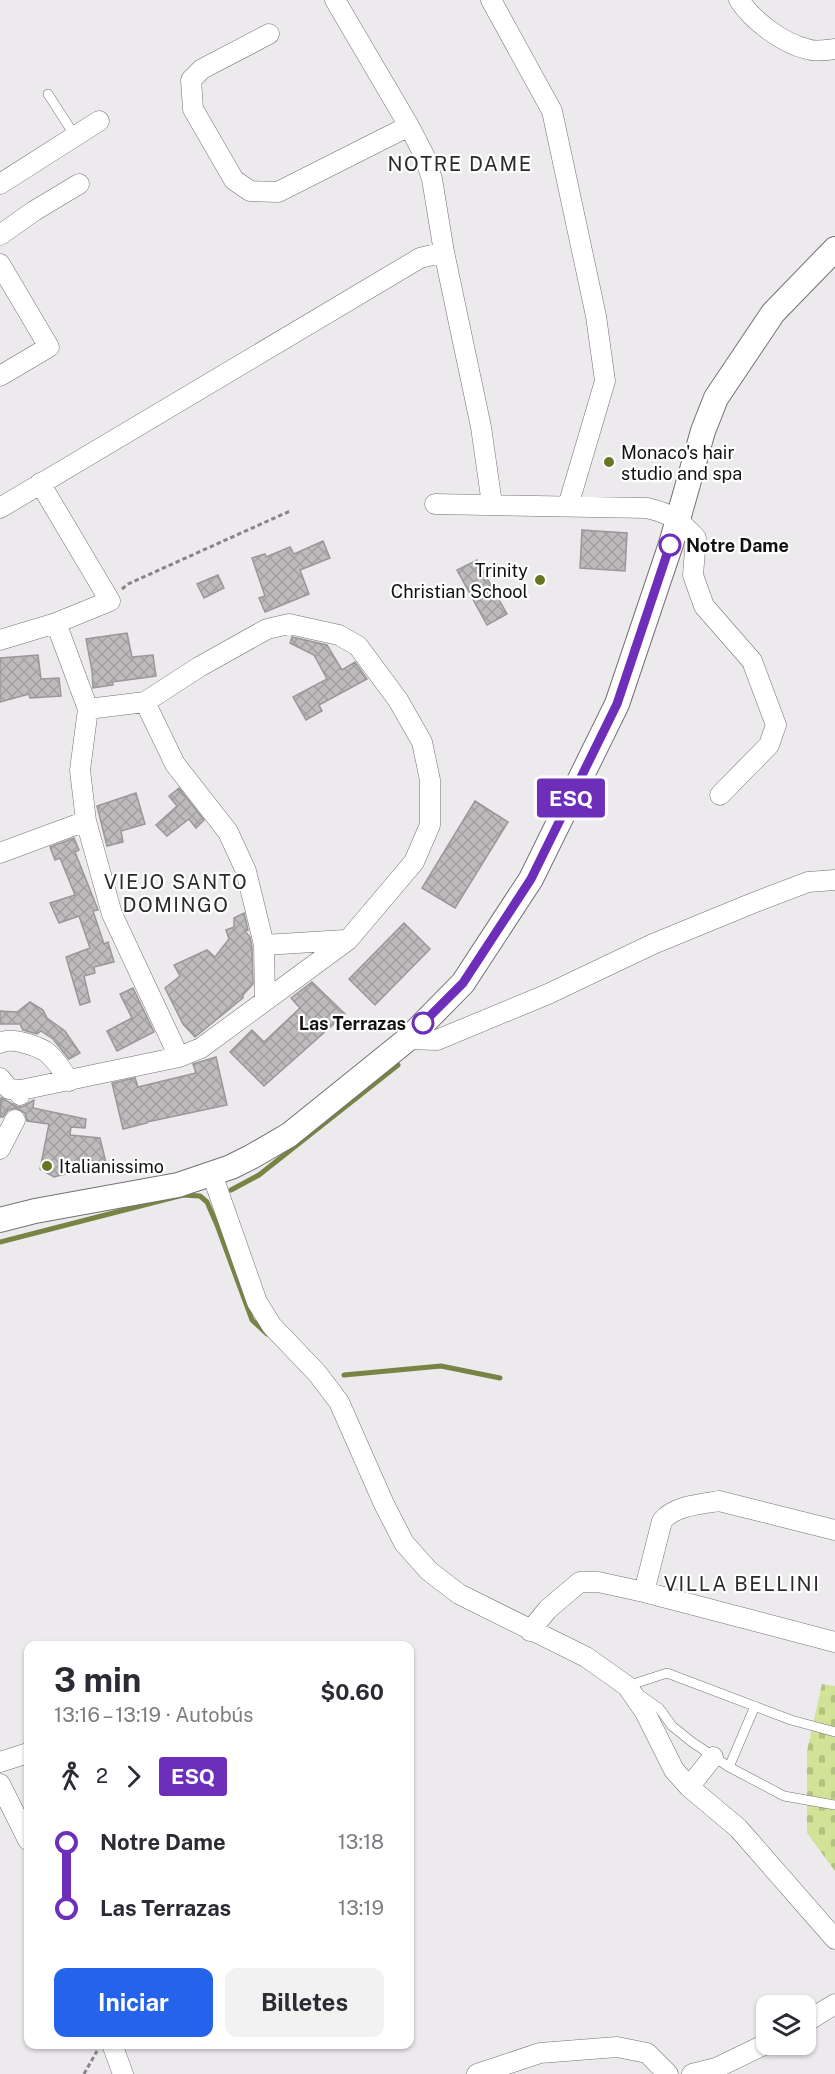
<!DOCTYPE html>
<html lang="es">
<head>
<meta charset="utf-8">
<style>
	body { margin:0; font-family:"Public Sans",sans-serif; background:#f2f2f3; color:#2b2b33; height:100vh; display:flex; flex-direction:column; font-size:22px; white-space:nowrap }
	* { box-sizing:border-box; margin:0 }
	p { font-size:20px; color:#7c7c81 }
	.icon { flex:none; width:33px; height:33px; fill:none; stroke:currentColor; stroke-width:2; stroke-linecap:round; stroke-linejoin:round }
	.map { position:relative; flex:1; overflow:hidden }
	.details { position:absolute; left:24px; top:1641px; width:390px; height:408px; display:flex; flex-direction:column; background:#fff; border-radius:12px; box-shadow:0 2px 4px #0004 }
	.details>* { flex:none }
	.badge { padding:0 12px; border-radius:4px; font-size:21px; line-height:39px }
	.buttons { position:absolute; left:756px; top:1995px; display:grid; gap:12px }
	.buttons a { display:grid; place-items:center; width:60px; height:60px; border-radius:12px; background:#fff; box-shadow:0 2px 4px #0004; font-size:30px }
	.map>.badge { position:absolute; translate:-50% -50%; box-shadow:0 0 0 3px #fff }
	.legs { display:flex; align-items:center; gap:9px; height:66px; padding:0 30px; font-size:20px }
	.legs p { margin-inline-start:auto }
	.summary { display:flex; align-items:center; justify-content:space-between; height:102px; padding:0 30px }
	h1 { font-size:33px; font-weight:700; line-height:45px }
	.cta { display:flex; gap:12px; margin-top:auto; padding:12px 30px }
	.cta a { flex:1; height:69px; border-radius:12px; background:#2563eb; color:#fff; font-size:24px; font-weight:700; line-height:69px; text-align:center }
	.cta a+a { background:#f2f2f3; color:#2b2b33 }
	ul { padding:0 30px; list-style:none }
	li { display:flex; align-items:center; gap:21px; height:66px; font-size:22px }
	li i { display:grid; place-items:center; width:9px; height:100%; margin:0 8px; background:currentColor }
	li i::after { content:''; width:15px; height:15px; margin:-8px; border:4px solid; border-radius:50%; background:#fff }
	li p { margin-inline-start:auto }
	li:first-child i { background:linear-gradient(#0000 50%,currentColor 0) }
	li:last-child i { background:linear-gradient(currentColor 50%,#0000 0) }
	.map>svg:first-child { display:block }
	.cemetery { fill:url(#cemetery-stones) }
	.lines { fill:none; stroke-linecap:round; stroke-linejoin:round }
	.stream { stroke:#788344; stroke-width:5 }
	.building { fill:url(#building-cross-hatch); stroke:#9a979a; stroke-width:1.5 }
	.service-casing { stroke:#747174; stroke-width:10 }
	.minor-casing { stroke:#747174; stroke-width:21 }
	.tertiary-casing { stroke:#747174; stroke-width:26 }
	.path { stroke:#878587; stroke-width:3; stroke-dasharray:4.5 3; stroke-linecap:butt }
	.service { stroke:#fff; stroke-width:9 }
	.minor { stroke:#fff; stroke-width:20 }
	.tertiary { stroke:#fff; stroke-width:24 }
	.line-1-casing { stroke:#fff; stroke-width:14 }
	.line-1 { stroke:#6d2fba; stroke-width:9 }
	.poi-dot { fill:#687522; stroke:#fff; stroke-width:2 }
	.stop-1-dot { fill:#fff; stroke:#6d2fba; stroke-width:3 }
	.labels { text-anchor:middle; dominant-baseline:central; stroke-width:4.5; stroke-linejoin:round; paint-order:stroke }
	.poi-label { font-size:18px; fill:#131112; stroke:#fff; text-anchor:start }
	.stop-label { font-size:18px; font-weight:bold; fill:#131112; stroke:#fff; text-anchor:start }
	.neighbourhood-label { font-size:20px; letter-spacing:1.5px; fill:#2c2a2c; stroke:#fff }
</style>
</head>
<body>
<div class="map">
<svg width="835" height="2074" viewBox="0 0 835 2074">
	<defs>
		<pattern id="cemetery-stones" width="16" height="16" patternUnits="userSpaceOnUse" patternTransform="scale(1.5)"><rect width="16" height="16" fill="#d2e297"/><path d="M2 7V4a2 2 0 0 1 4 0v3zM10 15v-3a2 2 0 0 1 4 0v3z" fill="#b3c181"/></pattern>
		<pattern id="building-cross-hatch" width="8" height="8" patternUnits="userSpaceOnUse" patternTransform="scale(1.5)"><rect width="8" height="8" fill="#bebabd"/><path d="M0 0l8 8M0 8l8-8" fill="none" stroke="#a29fa1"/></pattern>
	</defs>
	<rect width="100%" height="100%" fill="#edeaed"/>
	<path class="cemetery" d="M822 1684 835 1686V1871L807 1833V1751Z"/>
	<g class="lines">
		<path class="stream" d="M231 1190 259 1175 398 1065
			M0 1242 183 1195 200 1196 207 1202 217 1225 252 1320 267 1334
			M344 1375 441 1366 500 1378"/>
	</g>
	<path class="building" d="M582 530 627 533 625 571 580 568Z
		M323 541 330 558 300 570 309 594 265 612 259 598 265 596 252 558 265 554 266 557 290 547 294 554Z
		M477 560 507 614 487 625 457 570Z
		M218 575 224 588 204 598 197 584Z
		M127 633 132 657 153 655 156 676 112 682 113 685 93 688 92 671 86 639Z
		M292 637 327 645 342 670 355 662 367 679 319 705 322 711 306 720 293 697 327 679 314 655 290 643Z
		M38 655 41 679 59 678 61 696 30 698 29 694 0 702V658Z
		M179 788 204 820 196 828 189 819 167 836 156 825 177 806 169 796Z
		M136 793 145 824 121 831 123 842 107 846 97 806Z
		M475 801 508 822 455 908 422 888Z
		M74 838 79 850 75 852 98 910 93 911 104 944 108 942 114 962 94 967 95 973 84 976 90 1002 80 1005 66 957 90 948 79 916 59 923 50 903 75 895 60 858 55 860 50 847Z
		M244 913 248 930 245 931 250 937 252 947 253 984 243 995V998L195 1037 183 1024 165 988 180 976 174 965 207 950 215 957 229 939 226 930 234 927V918Z
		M404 923 430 949 375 1005 349 979Z
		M312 982 345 1014 264 1086 230 1052 252 1030 264 1042 300 1008 291 998Z
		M133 988 154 1032 117 1051 107 1031 132 1018 120 994Z
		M30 1002 43 1010 47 1018 65 1031 80 1053 69 1059 53 1039 41 1031 37 1034 23 1030 20 1024H0V1011L17 1012Z
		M216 1057 227 1105 147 1122V1123L123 1129 112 1083 135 1078 138 1087 196 1073 193 1064Z
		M1 1098 18 1107 24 1106 34 1100 33 1108 86 1119 85 1128 71 1127 70 1135 100 1138 106 1163 54 1177 40 1169 49 1124 27 1121 25 1113 15 1108 8 1110 3 1117H0Z"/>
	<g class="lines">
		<defs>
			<path id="service" d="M48 94 75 136
				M627 1686 667 1673 791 1720 835 1732
				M636 1692 659 1708 672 1726 692 1742 729 1767 784 1796 835 1805
				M729 1767 755 1706"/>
			<path id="minor" d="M335 0 409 126 424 155 432 179 444 252 481 427 492 504
				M491 0 552 111 596 316 605 381 568 506
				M739 0C753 21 782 43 807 49 815 52 826 50 835 49
				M269 34 202 69 191 80 193 109 234 180 250 191 278 192 409 126
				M0 184 99 121
				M0 235 34 211 79 184
				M0 264 49 347 0 376
				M435 504 647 508C672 514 678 519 696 538L693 575 704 606 752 661 776 725 769 745 720 795
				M0 508 420 258 444 252
				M56 623 88 709 80 770 86 821 112 914 179 1057
				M0 640 56 623 110 601 40 483
				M145 702 175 764 228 832 246 871 264 945 265 1000
				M0 853 86 821
				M264 945 345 940
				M408 1039 437 1040 548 994 653 944 753 903 808 882 835 880
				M0 1043C12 1037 34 1045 45 1051 55 1058 63 1071 69 1081
				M0 1078 9 1089 21 1090
				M20 1095 21 1090 179 1057 201 1048 348 940 414 862 430 825V780L422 742 398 700 358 646 339 635 289 624 267 629 199 667 145 702 88 709
				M0 1149 15 1120
				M212 1174 257 1302 272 1326 317 1373 339 1402 384 1504 404 1543 429 1571 459 1594 586 1657 627 1686 645 1712 674 1770 689 1787 738 1828 835 1939
				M644 1592 662 1521C674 1506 700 1504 719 1501L835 1530
				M530 1631 548 1609 580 1582H598L644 1592 835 1642
				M0 1762 28 1753
				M0 1784 28 1840
				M689 1787 713 1757
				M806 2022 835 2004
				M112 2044 123 2074
				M477 2074 540 2053 617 2047 647 2053 668 2074
				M692 2074 716 2068 766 2044"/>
			<path id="tertiary" d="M0 1220 35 1211 178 1185 231 1167 251 1157 289 1135 408 1039 463 983 531 879 617 704 671 544 703 431 716 398 773 313 835 249"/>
		</defs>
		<use href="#service" class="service-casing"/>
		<use href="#minor" class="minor-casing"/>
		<use href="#tertiary" class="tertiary-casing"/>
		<path class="path" d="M122 589 128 584 290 511
			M84 2074 97 2051"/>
		<use href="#service" class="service"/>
		<use href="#minor" class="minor"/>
		<use href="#tertiary" class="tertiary"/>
	</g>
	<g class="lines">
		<defs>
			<path id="line-1" d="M423 1023 463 983 531 879 617 704 670 545"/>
		</defs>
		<use href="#line-1" class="line-1-casing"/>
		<use href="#line-1" class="line-1"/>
	</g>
	<g class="poi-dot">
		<circle cx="609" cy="462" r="6"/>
		<circle cx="540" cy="580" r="6"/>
		<circle cx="47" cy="1166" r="6"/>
	</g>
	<g class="stop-1-dot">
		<circle cx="670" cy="545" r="10"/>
		<circle cx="423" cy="1023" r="10"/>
	</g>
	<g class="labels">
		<g class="poi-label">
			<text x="621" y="452">Monaco's hair<tspan x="621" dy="21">studio and spa</tspan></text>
			<text x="528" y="570" text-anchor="end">Trinity<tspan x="528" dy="21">Christian School</tspan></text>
			<text x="59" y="1166">Italianissimo</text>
		</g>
		<g class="stop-label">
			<text x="686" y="545">Notre Dame</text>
			<text x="406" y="1023" text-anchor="end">Las Terrazas</text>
		</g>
		<g class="neighbourhood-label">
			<text x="460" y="164">NOTRE DAME</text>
			<text x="176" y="882">VIEJO SANTO<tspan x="176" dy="23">DOMINGO</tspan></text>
			<text x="742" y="1584">VILLA BELLINI</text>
		</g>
	</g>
</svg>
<div class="buttons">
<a><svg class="icon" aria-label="layers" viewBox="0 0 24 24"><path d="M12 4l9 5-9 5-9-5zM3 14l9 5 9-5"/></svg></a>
</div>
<b class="badge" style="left:571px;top:798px;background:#6d2fba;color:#fff">ESQ</b>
<section class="details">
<div class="summary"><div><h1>3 min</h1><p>13:16 – 13:19 · Autobús</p></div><b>$0.60</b></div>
<div class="legs"><svg class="icon" aria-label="walk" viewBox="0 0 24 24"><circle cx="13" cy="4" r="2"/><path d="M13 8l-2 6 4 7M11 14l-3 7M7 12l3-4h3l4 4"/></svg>2<svg class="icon" aria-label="forward" viewBox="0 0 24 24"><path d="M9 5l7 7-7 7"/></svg><b class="badge" style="background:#6d2fba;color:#fff">ESQ</b></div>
<ul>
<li><i style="color:#6d2fba"></i><b>Notre Dame</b><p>13:18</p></li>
<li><i style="color:#6d2fba"></i><b>Las Terrazas</b><p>13:19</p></li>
</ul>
<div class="cta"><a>Iniciar</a><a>Billetes</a></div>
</section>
</div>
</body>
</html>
